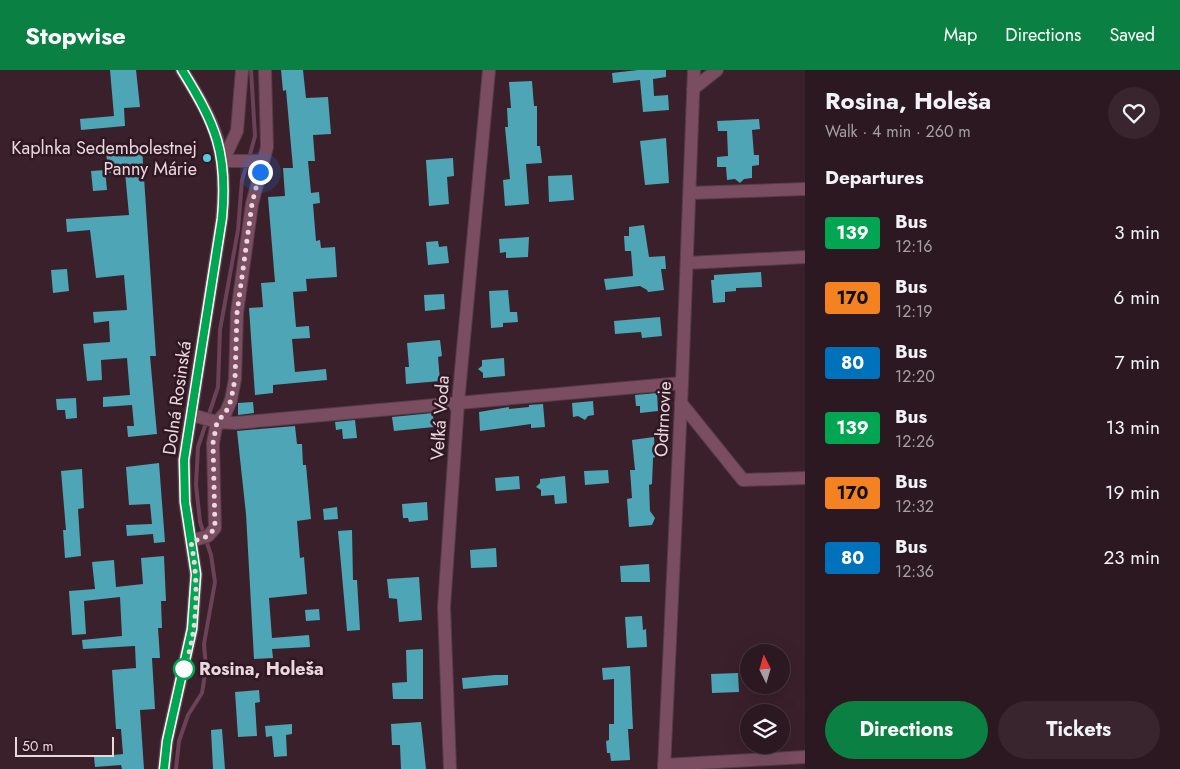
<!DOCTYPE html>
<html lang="en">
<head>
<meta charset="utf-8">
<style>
	body { margin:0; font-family:Jost,sans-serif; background:#38252d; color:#f1f3f6; height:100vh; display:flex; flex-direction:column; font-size:19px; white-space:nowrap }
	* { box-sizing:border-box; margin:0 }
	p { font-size:16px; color:#a6a0a5 }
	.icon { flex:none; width:28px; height:28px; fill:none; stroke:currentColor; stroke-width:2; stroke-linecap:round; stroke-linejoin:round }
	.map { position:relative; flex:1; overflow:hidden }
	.details { display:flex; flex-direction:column; background:#2c1820; width:375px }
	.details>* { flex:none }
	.badge { padding:0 10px; border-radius:4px; font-size:18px; line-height:32px }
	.needle { width:32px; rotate:355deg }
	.tools { position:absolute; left:740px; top:574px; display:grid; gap:10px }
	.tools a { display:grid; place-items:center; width:50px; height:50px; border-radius:50%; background:#2c1820; box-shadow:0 5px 20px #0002,0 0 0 1px #48373e; font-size:25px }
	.scale { position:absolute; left:15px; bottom:12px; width:99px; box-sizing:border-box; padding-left:5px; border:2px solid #ead8df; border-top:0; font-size:14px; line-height:18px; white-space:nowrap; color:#ead8df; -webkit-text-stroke:4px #301722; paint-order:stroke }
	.you { position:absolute; width:25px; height:25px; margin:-12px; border:4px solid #fff; border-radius:50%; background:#1a73e8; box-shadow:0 0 0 8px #1a73e833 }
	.map>.badge { position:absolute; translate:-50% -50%; box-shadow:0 0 0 2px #fff }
	h2 { padding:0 20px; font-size:19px; line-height:45px }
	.round { display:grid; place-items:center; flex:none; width:52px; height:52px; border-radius:26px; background:#38252d }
	.overview { display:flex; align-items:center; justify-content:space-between; height:85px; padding:0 20px }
	h1 { font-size:24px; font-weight:700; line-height:38px }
	.action { display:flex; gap:10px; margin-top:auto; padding:10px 20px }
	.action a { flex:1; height:58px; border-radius:30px; background:#0b8043; color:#fff; font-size:20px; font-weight:700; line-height:58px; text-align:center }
	.action a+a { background:#38252d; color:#f1f3f6 }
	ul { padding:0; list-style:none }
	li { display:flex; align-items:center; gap:15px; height:65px; padding:0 20px }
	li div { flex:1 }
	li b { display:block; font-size:19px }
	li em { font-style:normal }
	li .badge { min-width:55px; font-weight:700; text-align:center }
	header { display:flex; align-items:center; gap:30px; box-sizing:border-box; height:70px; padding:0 25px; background:#0b8043; color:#fff }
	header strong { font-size:24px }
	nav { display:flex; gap:28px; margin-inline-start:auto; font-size:18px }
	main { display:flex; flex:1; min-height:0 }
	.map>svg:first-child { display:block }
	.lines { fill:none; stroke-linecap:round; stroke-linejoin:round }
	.stream { stroke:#6b4258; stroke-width:4 }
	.building { fill:#4ea5b5 }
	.minor-casing { stroke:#563d48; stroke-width:14 }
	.minor { stroke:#7a4d61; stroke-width:12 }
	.line-casing { stroke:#fff; stroke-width:11 }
	.line { stroke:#00a651; stroke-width:8 }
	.walk { stroke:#ead8df; stroke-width:5; stroke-dasharray:0 9 }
	.poi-dot { fill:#55cadf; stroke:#301722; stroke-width:2 }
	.stop-dot { fill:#fff; stroke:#00a651; stroke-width:2.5 }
	.labels { text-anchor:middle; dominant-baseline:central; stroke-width:5; stroke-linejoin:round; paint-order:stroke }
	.poi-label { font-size:18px; fill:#ead8df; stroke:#301722; text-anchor:end }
	.street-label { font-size:18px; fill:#ead8df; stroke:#301722 }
	.stop-label { font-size:18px; font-weight:bold; fill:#ead8df; stroke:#301722; text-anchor:start }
</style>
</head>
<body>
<header>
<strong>Stopwise</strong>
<nav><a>Map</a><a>Directions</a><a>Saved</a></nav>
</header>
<main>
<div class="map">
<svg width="805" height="699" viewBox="0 0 805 699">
	<rect width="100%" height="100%" fill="#3a202b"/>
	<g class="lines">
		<path class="stream" d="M249 88 255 66 251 0
			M176 699 179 671 188 645 202 623 206 598 204 574 215 512 211 485 200 452 196 415 198 377 218 317 220 260 238 160 242 110 247 94"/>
	</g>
	<path class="building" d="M110 0H136L140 37 124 38 125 56 81 60 80 49 114 46Z
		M281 0H303L306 28 328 27 331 64 313 65 315 91H308L311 123 319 122 320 133 313 134 316 171 320 170 321 178 335 177 337 207 306 209 307 221 293 222 296 257 309 256 310 268 292 269 295 302 326 299 327 310 273 315V323L255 325 249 238 263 237 261 213 275 212 268 127 285 126 283 98H293L286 20 283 21Z
		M638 0H666V7L653 9 654 26 668 25 669 40 643 42 640 10 613 13 612 3Z
		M532 11 534 36H537V76H540L542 93 526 94 529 134 505 136 503 110 510 109 505 57H508L507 38H511L509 12Z
		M759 49 760 59 752 60 754 85H759V95L752 96V108L744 109 740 113 735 109 727 110 726 97H717V87L728 86 727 61H718L717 51Z
		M666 68 669 113 645 115 640 71Z
		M142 78 156 286H150L157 364 128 367 127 356H134L132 335 103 337V327L130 325 127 288 101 290 102 310 87 311 83 274 110 272 109 251 94 253 93 242 127 240 124 205 96 208 90 160 67 162 66 149 129 145 125 102 108 103 106 80Z
		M453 88 454 106 447 107 449 134 429 136 426 90Z
		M105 100 107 120 93 121 91 101Z
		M572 105 574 130 549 132 548 106Z
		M644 155 649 187 665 186 666 199H661L664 220 648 222 647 220 640 216 606 220 604 209 633 206 631 181H625L624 166H629V157Z
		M529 167 528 187 506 188V182L500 183 499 169Z
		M438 171 439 177 447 176 449 193 428 195 426 172Z
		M67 199 69 221 53 223 51 200Z
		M761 202 762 217 736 218V221L725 222V232L713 233 711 210H714V205Z
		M508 220 510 242H517L518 252 503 253V257L491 258 489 221Z
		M444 224 445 239 425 241 424 225Z
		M660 247 662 266 642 268 641 262 615 264 614 251Z
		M440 270 442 286 438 287 440 311 406 314 405 297H409L407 273Z
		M504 288 505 306 483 308V303L478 299 482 296V290Z
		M657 323 658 341 640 343V336H636L635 325Z
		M76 328 77 348 66 349 65 340H57L56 329Z
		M593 331 594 345 588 346 585 350 578 346 573 347 572 333Z
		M253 332 254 343 238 345V333Z
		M543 334 545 357 531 358V354L480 361 479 342 509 337V339L529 337V335Z
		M433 343 434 357 394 361 392 347Z
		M355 350 357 368 343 369 342 359 336 360 335 352Z
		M295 356 297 374H302L303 395H306L311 449 297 451 300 488 304 487 307 524 269 528 272 568 309 565 310 577 272 579 273 588 254 589 246 444 237 361Z
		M654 367 655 387 653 388 652 414 649 415 650 441 655 448 652 455 629 457 627 429 632 428 630 400H635L632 370Z
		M159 393 165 472 154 473 153 464 127 466 126 455 152 454 150 434 129 435 126 397Z
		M82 399 84 438 78 439 81 486 65 488 63 460H66L61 401Z
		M608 400 609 413 585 415 584 401Z
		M519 406 520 419 496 421 495 408Z
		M565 406 567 433 555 434 554 425 541 426V420L536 417 540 413V409Z
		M427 432 428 450 409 452 408 448H403L402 434Z
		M337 437 338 449 324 450 323 439Z
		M352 460 353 510H357L360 560 347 561 338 461Z
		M496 478 497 497 471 498 470 480Z
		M164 486 166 531H161L162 558H158L160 588H152L155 639 140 640 144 699H122L121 695 95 697 94 687 123 684 121 659H116L112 600 136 598 135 576 83 579 82 570 122 566 120 527 84 531 86 564 72 565 69 521 95 519 92 492 114 490 116 517 143 514 141 488Z
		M649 494 650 512H621L620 496Z
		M419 507 422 550 399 552 397 529 389 528 387 509Z
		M319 539 320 550 306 551 305 540Z
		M642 546 643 560 646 559 647 577 627 578 625 547Z
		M423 579V629H393L392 613 407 612 406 580Z
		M630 596 633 659H628L630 690 611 691 610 683H607L606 671 609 670V654H614V609L603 610 602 598Z
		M738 603 739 622 712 623 711 604Z
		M495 605H508V615L463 619 462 608Z
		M259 620 260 632 255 633 257 666 238 667 235 622Z
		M421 652 426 699H401L400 675H392L391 654Z
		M292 654V664L286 665 287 686 274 687 272 666 266 667 265 656Z
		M222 659 225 699H213L211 660Z"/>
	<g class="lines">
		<defs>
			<path id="minor" d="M242 0 237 61 223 91H263
				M693 19 717 0
				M690 123 805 119
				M687 193 805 187
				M681 333 743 410 805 408
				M192 345 217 352 235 353 682 313
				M191 471 208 466 215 458 213 373 217 352 226 342 231 330 235 309 237 243 252 134 267 77 265 0
				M664 695 805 687
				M164 699 167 671 192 559 196 505 185 432 184 390 222 148C228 81 217 56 182 0
				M450 699 444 537 458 333 489 0
				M664 699 682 313 694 0"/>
		</defs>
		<use href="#minor" class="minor-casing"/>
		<use href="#minor" class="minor"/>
	</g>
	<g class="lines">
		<defs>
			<path id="line" d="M164 699 167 671 192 559 196 504 185 432 184 390 222 148C228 83 216 55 182 0"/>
		</defs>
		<use href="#line" class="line-casing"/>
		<use href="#line" class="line"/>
		<path class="walk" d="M184 599C198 561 199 511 191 472L208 466 215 458 213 373 217 352 226 342 231 330 235 309 237 243 252 134 260 102"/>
	</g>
	<circle class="poi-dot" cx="207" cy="88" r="5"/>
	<circle class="stop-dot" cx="184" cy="599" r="10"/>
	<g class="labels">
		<g class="poi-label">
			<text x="197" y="78">Kaplnka Sedembolestnej<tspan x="197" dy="21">Panny Márie</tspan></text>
		</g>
		<g class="street-label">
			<text transform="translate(177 328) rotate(-82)">Dolná Rosinská</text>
			<text transform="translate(440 348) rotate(-86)">Veľká Voda</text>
			<text transform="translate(663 349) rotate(-87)">Odtrnovie</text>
		</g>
		<g class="stop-label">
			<text x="199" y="599">Rosina, Holeša</text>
		</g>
	</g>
</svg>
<div class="tools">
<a><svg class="needle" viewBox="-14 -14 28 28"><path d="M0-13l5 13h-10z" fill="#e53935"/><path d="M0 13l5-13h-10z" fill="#a6a0a5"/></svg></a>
<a><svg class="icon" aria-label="layers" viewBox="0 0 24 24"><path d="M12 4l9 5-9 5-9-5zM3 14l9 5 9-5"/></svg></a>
</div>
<div class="scale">50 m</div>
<div class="you" style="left:260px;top:102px"></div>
</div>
<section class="details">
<div class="overview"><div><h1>Rosina, Holeša</h1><p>Walk · 4 min · 260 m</p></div><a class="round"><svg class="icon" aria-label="heart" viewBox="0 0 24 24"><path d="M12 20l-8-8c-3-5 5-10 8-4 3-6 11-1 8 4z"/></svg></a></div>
<h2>Departures</h2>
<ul>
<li><span class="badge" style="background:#00a651;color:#fff">139</span><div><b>Bus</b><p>12:16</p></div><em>3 min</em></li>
<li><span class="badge" style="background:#f58220;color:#111">170</span><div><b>Bus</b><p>12:19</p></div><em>6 min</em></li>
<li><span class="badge" style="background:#0072bc;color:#fff">80</span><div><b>Bus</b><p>12:20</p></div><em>7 min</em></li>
<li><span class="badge" style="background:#00a651;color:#fff">139</span><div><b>Bus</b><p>12:26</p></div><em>13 min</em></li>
<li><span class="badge" style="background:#f58220;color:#111">170</span><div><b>Bus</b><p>12:32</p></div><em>19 min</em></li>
<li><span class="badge" style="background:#0072bc;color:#fff">80</span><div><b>Bus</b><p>12:36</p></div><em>23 min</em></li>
</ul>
<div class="action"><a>Directions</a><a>Tickets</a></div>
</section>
</main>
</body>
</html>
